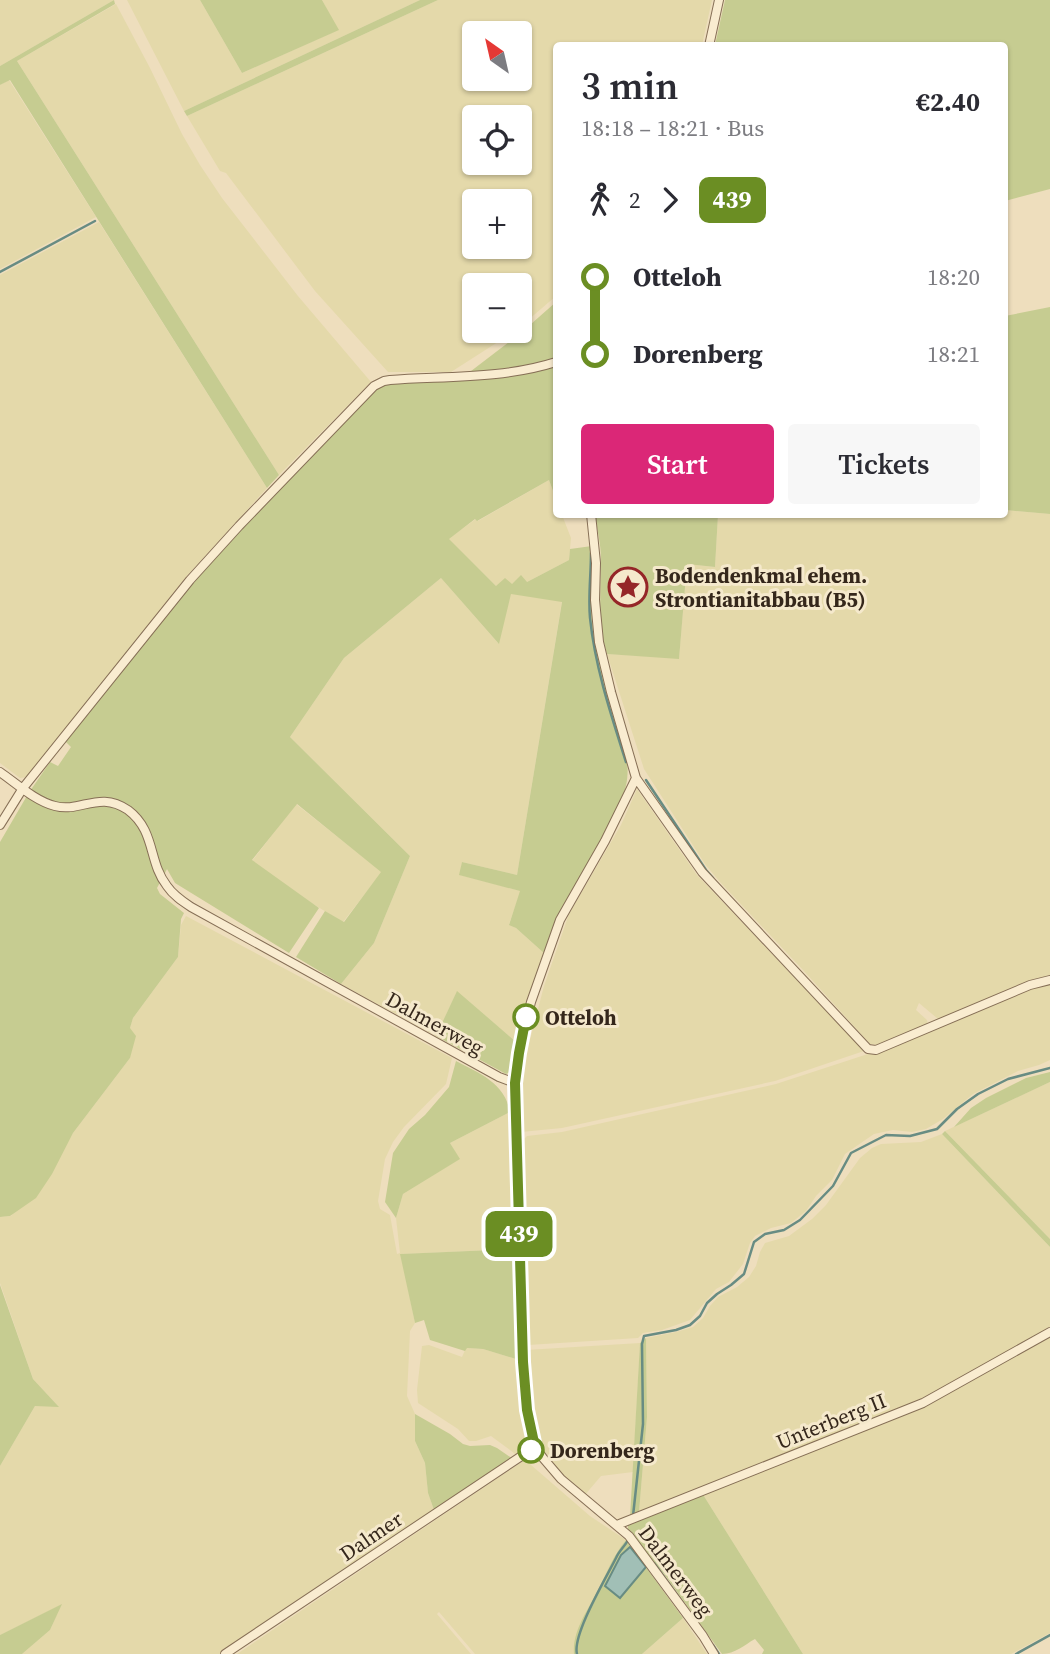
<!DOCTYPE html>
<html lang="en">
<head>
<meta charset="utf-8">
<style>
	body { margin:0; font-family:"Source Serif 4",serif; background:#f7f7f7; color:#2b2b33; height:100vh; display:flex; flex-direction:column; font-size:26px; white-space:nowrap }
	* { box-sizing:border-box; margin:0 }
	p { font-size:23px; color:#7c7c81 }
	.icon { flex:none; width:38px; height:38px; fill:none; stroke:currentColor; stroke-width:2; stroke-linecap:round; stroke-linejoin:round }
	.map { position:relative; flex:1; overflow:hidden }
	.sheet { position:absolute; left:553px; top:42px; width:455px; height:476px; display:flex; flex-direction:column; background:#fff; border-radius:7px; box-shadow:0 2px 5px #0004 }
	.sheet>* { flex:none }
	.badge { padding:0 14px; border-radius:10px; font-size:24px; line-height:46px }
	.needle { width:46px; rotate:326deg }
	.buttons { position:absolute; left:462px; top:21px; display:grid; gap:14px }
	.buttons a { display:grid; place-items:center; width:70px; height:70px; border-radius:7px; background:#fff; box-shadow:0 2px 5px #0004; font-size:35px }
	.map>.badge { position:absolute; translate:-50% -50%; box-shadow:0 0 0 4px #fff }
	.legs { display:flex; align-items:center; gap:10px; height:77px; padding:0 28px; font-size:23px }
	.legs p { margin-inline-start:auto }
	.head { display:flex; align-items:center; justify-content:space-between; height:119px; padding:0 28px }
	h1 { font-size:38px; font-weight:600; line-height:52px }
	.primary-button { display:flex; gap:14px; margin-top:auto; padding:14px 28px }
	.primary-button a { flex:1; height:80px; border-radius:7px; background:#db2777; color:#fff; font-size:28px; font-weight:600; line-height:80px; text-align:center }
	.primary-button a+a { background:#f7f7f7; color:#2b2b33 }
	ul { padding:0 28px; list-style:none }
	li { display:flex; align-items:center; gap:24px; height:77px; font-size:26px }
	li i { display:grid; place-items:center; width:10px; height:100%; margin:0 9px; background:currentColor }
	li i::after { content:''; width:18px; height:18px; margin:-9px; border:5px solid; border-radius:50%; background:#fff }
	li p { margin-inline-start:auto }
	li:first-child i { background:linear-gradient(#0000 50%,currentColor 0) }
	li:last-child i { background:linear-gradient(currentColor 50%,#0000 0) }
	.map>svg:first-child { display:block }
	.farmland { fill:#e4d9aa; fill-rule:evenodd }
	.green { fill:#c6cc91; fill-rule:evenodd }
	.water { fill:#a1bfb6; stroke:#688c83; stroke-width:2 }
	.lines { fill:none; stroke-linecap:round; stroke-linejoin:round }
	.stream { stroke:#688c83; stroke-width:2.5 }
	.minor-casing { stroke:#866f56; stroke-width:10 }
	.minor { stroke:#f9ecd0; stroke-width:8 }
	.line-1-casing { stroke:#fff; stroke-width:16 }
	.line-1 { stroke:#6b8e23; stroke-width:10 }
	.stop-1-dot { fill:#fff; stroke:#6b8e23; stroke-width:3.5 }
	.labels { text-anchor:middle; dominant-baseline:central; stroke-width:6; stroke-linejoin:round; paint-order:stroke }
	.poi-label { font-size:21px; font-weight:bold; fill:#35271b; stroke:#f5e9cc; text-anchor:start }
	.stop-label { font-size:21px; font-weight:bold; fill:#35271b; stroke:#f5e9cc; text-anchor:start }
	.street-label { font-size:21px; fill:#35271b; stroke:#f5e9cc }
</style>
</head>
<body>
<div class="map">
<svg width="1050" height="1654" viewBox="0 0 1050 1654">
	<rect width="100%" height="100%" fill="#eedebd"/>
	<path class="farmland" d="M0 0H114L0 66Z
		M127 0H200L242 73 338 30 322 0H420L184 111Z
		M438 0H712L702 45 556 46V296L520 327V285H474V331H515L451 372H388L315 291 226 173 220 171 187 116ZM474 33H520V79H474ZM474 117H520V163H474ZM474 201H520V247H474Z
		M116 4 150 68 182 134 200 165 222 198 298 296 371 382 279 475 17 61Z
		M9 80 96 217 0 269V85Z
		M99 222 267 488 186 577 27 777 20 778 0 763V275Z
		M549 480 556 499V514L562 515 571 538 569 560 527 582 496 586 448 539 476 519 478 521Z
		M1005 510 1050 514V975L1030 981 938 1019 919 1003 916 1010 927 1020 928 1025 881 1045 870 1044 803 970 720 882 705 864 644 769 607 654 679 658 687 564 715 567 718 515 1004 514Z
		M441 578 498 643 511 593 562 601 517 875 462 862 460 875 521 891 509 924 516 928 545 954 515 1041 457 992 436 1036 341 984 374 943 410 856 290 737 344 658Z
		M637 789 697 875 864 1051 775 1081 562 1128 521 1132 519 1082 544 986 569 914 621 825Z
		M296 804 382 872 343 922 313 904 252 861Z
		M186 916 452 1058 446 1084 404 1127 393 1142 385 1159 378 1201 380 1209 390 1215 397 1254 400 1253 396 1218 403 1194 459 1159 450 1143 510 1112 514 1197 513 1249 401 1254 415 1323 410 1331 407 1396 415 1414V1441L425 1463 428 1493 434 1510 320 1585 220 1654H22L50 1630 61 1605 0 1635V1466L35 1406H58L33 1379 0 1283V1217L11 1216 63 1150 73 1133 130 1058V1028L133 1018 178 957 181 925Z
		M1050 984V1060L1039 1065 1018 1071 973 1094 943 1119 926 1129 912 1132 893 1130 874 1134 845 1154 832 1180 816 1196 806 1211 791 1223 771 1228 755 1236 750 1243 743 1264 729 1282 716 1289 690 1320 662 1330 643 1333 638 1338 528 1345 522 1141 527 1136 562 1132 776 1084 874 1052 1031 987Z
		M1050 1082V1239L945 1131Z
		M942 1134 1050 1247V1329L921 1401 639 1512 647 1417 646 1338 676 1332 693 1327 703 1318 710 1306 718 1297 737 1287 749 1277 756 1266 760 1252 765 1243 789 1236 812 1219 826 1205 860 1158 872 1148 881 1144 921 1142Z
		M1050 1336V1633L1011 1654H803L702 1493 913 1412Z
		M640 1343 633 1472 601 1476 584 1496 563 1476 541 1448 529 1403 526 1350Z
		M429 1345 462 1357 466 1348 483 1349 516 1359 521 1409 530 1448 518 1456 491 1436 476 1441H469L458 1429 418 1403 417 1390 422 1346Z
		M526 1459 531 1465 590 1516 626 1540 616 1553 599 1589 574 1654H475L439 1612 437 1614 471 1654H237Z
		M683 1618 707 1654H642Z"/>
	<path class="green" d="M114 0 115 4 17 61 279 475 267 488 10 80 0 85V66Z
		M200 0H322L339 30 242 73Z
		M420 0H438L187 116 184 111Z
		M725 0H1050V189L1005 201 1004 46 715 45Z
		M556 302V499L549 480 477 521 475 519 449 539 496 586 505 578 512 584 521 575 527 582 569 560 570 549 592 546C594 570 590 593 593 617 598 663 614 709 626 754 629 772 628 784 621 801L545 954 516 928 509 925 520 891 459 875 462 862 517 875 562 602 511 594 499 644 441 578 344 658 290 737 410 856 374 943 341 984 296 957 325 911 344 922 381 872 297 804 252 860 319 908 289 953 175 883 167 869 157 888 160 894 184 913 181 919 178 957 133 1018 130 1028 136 1036 130 1058 73 1133 52 1174 36 1198 10 1216 0 1217V842L28 794 50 762 58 766 71 747 65 741 192 581 375 389 391 382 458 381 522 332Z
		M1050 307V514L1005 510V316Z
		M595 515H718L715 567 687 564 679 659 607 654C597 623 601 591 601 559 601 544 597 529 595 515Z
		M457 991 515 1041 510 1072 506 1074 436 1036Z
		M456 1061C479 1073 505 1083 510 1112L450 1143 460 1159 403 1194 396 1218 385 1202 393 1153 409 1129 425 1115 449 1087Z
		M1050 1072V1082L954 1127 971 1108 986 1098 1026 1078Z
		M945 1131 1050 1239V1247L942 1134Z
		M513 1249 516 1359 483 1349 467 1348 465 1351 430 1340 424 1320 415 1323 400 1254Z
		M0 1285 33 1379 59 1407 35 1406 0 1466Z
		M646 1338 647 1417 639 1512 630 1517 640 1343Z
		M415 1414 450 1434 463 1444 470 1446 490 1445 497 1448 513 1459 434 1510 428 1493 425 1463 415 1441Z
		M702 1493 803 1654H762L764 1650 755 1639C744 1645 735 1654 722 1654L664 1574 628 1531V1524Z
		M626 1540 683 1618 642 1654H574C572 1630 589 1609 599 1588 608 1571 613 1555 626 1540ZM630 1547 646 1567 605 1586 621 1555Z
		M62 1604 50 1630 22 1654H0V1635Z"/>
	<path class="water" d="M630 1547 646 1567 620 1598 605 1586 621 1555Z"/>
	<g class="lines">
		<path class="stream" d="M0 272 95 221
			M591 553C591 575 588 596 590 618 595 667 611 715 626 762
			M646 780 706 870 713 878
			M633 1516 643 1424 642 1344 644 1336 676 1330 690 1325 700 1316 707 1303 717 1294 731 1285 744 1274 754 1242 765 1234 784 1230 800 1220 833 1186 851 1153 886 1135 910 1136 937 1129 957 1109 978 1094 1008 1079 1050 1068
			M654 1563 683 1603
			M713 1645 719 1654
			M577 1654C572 1635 606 1578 616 1558 619 1551 625 1546 628 1540
			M1016 1654 1050 1635"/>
		<defs>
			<path id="minor" d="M709 46 719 0
				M591 514 596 563 595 600 599 642 611 692 636 778 702 872 868 1049 876 1050 883 1047 1030 985 1050 980
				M0 772C16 783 35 801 55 806 81 813 99 790 128 810 156 831 148 862 167 886 173 895 182 901 191 907L499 1077 515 1083
				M636 778 605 841 560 920 531 1002 518 1053 515 1083 519 1241 523 1362 527 1410 535 1447 543 1458 561 1479 629 1536 703 1636 714 1654
				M0 825 23 788 190 580 239 526 374 386 384 381 390 380C445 376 503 379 556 362
				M617 1525 923 1403 1050 1332
				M225 1654 535 1447"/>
		</defs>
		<use href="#minor" class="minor-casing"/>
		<use href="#minor" class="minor"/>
	</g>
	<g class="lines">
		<defs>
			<path id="line-1" d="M526 1017 519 1053 515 1083 523 1362 527 1410 535 1447 531 1450"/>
		</defs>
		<use href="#line-1" class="line-1-casing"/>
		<use href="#line-1" class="line-1"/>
	</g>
	<defs>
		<symbol id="sight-ring" viewBox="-11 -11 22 22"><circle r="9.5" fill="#f5e9cc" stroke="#952628" stroke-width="1.5"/><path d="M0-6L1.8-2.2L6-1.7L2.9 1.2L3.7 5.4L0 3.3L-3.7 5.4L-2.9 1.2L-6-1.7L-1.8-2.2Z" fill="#952628"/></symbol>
	</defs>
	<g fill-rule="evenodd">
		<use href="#sight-ring" x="606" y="565" width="44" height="44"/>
	</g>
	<g class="stop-1-dot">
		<circle cx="526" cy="1017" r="12"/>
		<circle cx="531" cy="1450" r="12"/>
	</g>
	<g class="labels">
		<g class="poi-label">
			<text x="655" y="575">Bodendenkmal ehem.<tspan x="655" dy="24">Strontianitabbau (B5)</tspan></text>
		</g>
		<g class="stop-label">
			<text x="545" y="1017">Otteloh</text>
			<text x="550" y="1450">Dorenberg</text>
		</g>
		<g class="street-label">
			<text transform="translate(435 1023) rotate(29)">Dalmerweg</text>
			<text transform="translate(831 1421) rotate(-22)">Unterberg II</text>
			<text transform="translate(371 1536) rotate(-34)">Dalmer</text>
			<text transform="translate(676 1571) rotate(53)">Dalmerweg</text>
		</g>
	</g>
</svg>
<div class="buttons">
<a><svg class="needle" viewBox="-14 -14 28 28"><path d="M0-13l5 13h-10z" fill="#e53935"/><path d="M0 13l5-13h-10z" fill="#7c7c81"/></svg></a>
<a><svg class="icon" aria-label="locate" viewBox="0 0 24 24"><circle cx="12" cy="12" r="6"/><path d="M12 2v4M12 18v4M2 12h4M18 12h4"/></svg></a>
<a>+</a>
<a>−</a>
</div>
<b class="badge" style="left:519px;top:1234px;background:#6b8e23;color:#fff">439</b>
<section class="sheet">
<div class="head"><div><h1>3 min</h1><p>18:18 – 18:21 · Bus</p></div><b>€2.40</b></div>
<div class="legs"><svg class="icon" aria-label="walk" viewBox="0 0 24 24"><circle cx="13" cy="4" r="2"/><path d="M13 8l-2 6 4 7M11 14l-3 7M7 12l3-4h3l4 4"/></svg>2<svg class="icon" aria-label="forward" viewBox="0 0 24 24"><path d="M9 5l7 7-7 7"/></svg><b class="badge" style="background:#6b8e23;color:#fff">439</b></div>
<ul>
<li><i style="color:#6b8e23"></i><b>Otteloh</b><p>18:20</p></li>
<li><i style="color:#6b8e23"></i><b>Dorenberg</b><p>18:21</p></li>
</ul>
<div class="primary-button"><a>Start</a><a>Tickets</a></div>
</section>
</div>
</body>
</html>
